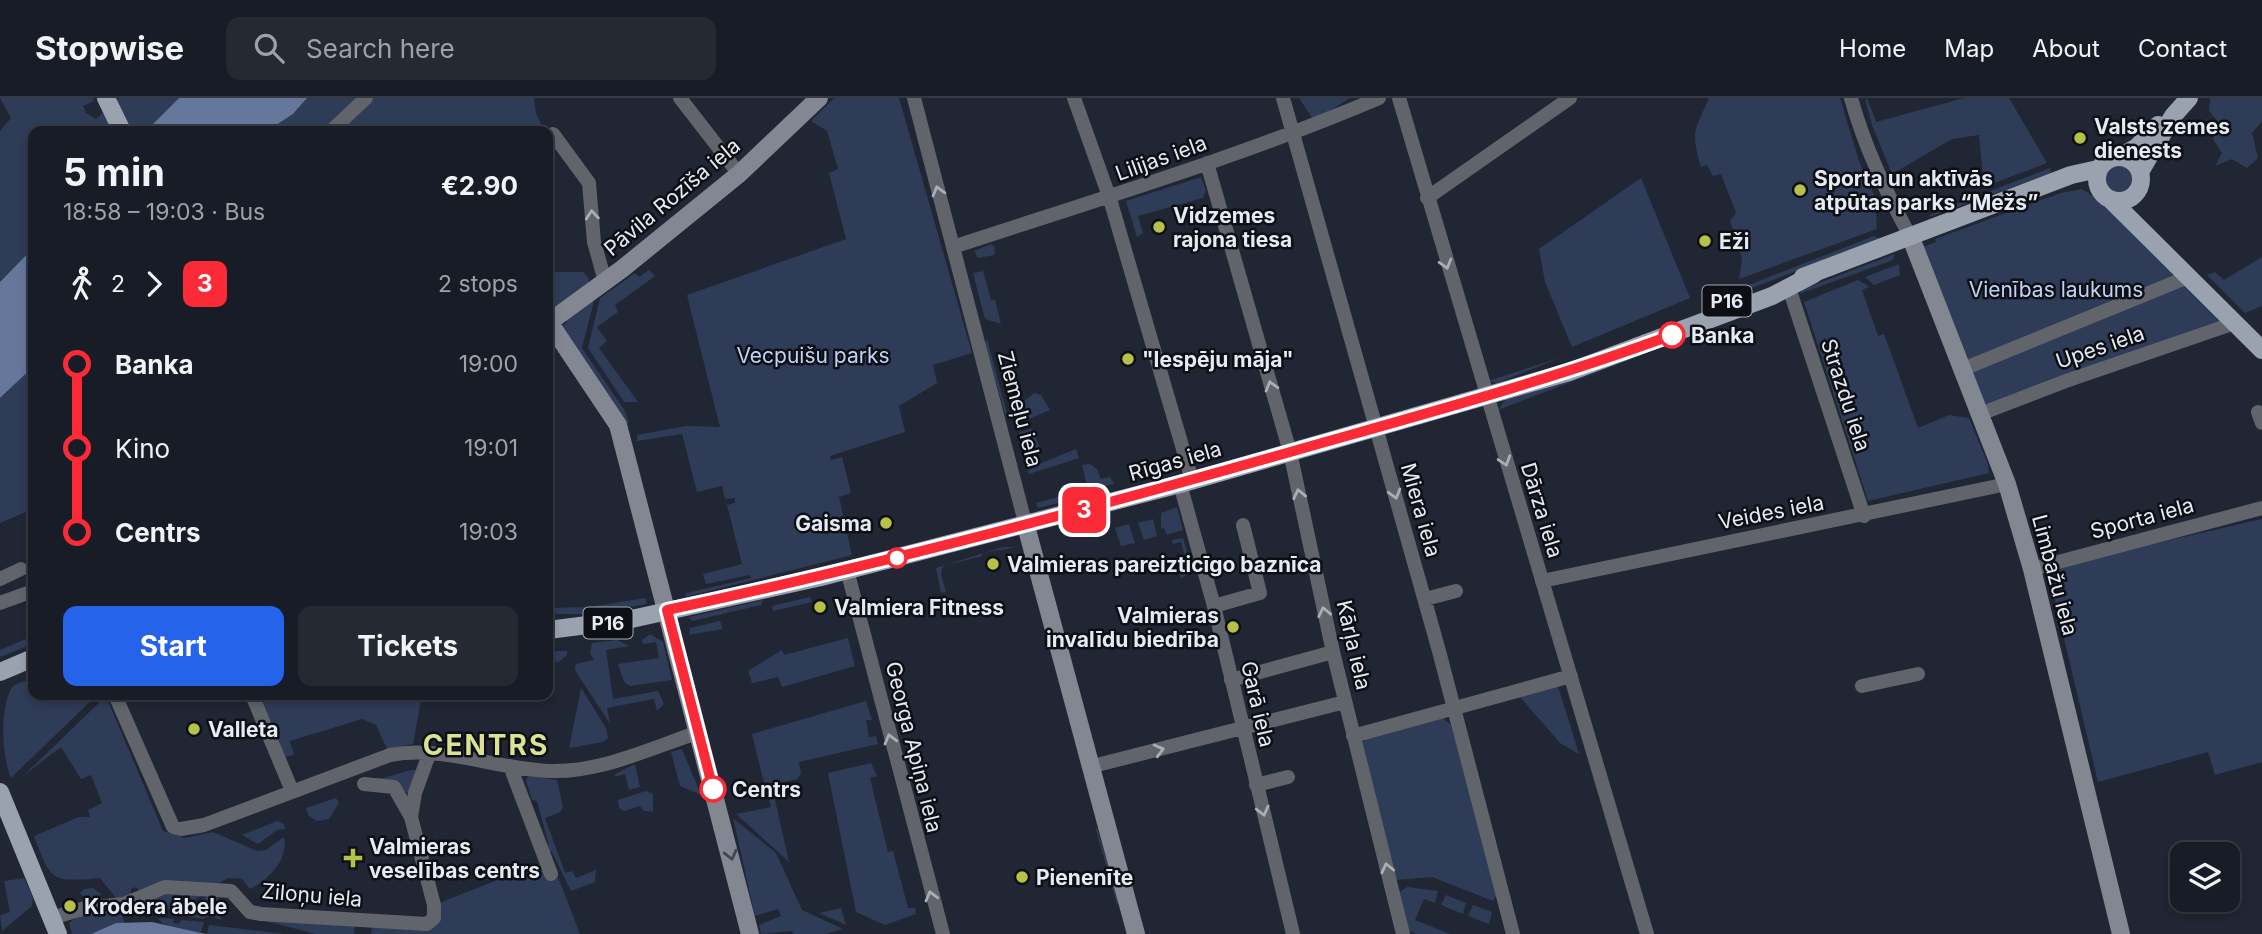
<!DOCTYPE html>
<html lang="en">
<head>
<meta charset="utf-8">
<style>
	body { margin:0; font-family:Inter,sans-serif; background:#252932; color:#f1f3f6; height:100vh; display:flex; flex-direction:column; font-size:26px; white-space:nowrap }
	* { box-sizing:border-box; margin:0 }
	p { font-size:23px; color:#9fa1a7 }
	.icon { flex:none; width:38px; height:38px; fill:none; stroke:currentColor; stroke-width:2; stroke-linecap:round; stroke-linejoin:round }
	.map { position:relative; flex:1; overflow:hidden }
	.side { position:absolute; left:28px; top:28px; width:525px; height:574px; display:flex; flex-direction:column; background:#181c26; border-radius:14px; box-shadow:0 4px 10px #0003,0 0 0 2px #363a43 }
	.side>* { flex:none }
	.badge { padding:0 14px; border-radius:10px; font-size:24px; line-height:46px }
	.controls { position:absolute; left:2170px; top:744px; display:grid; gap:14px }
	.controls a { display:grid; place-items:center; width:70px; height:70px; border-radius:14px; background:#181c26; box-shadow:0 4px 10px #0003,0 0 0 2px #363a43; font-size:35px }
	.map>.badge { position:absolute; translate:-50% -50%; box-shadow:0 0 0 4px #fff }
	.legs { display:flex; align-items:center; gap:10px; height:77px; padding:0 35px; font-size:23px }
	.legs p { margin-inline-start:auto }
	.summary { display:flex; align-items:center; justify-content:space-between; height:119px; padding:0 35px }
	h1 { font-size:38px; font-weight:700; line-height:52px }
	.cta { display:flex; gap:14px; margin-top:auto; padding:14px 35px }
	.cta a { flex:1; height:80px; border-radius:14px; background:#2563eb; color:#fff; font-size:28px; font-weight:700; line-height:80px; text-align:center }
	.cta a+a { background:#252932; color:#f1f3f6 }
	ul { padding:0 35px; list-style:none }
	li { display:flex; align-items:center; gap:24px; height:84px; font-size:26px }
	li i { display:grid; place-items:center; width:10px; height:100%; margin:0 9px; background:currentColor }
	li i::after { content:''; width:18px; height:18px; margin:-9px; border:5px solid; border-radius:50%; background:#181c26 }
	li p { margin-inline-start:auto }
	li:first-child i { background:linear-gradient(#0000 50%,currentColor 0) }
	li:last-child i { background:linear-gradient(currentColor 50%,#0000 0) }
	header { display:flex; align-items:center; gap:42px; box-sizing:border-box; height:98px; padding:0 35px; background:#181c26; border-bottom:2px solid #363a43 }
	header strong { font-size:33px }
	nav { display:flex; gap:38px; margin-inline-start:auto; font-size:24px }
	.search { width:490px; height:63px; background:#252932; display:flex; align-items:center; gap:18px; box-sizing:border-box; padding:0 24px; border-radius:14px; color:#9fa1a7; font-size:26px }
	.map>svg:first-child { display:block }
	.green { fill:#2f3c57 }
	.water { fill:#65779b }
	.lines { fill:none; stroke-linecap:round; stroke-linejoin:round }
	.street { stroke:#61646b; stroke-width:14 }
	.secondary { stroke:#828792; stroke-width:18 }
	.primary { stroke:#9ba2af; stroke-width:18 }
	.oneway { stroke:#aaaeb6 }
	.oneway2 { stroke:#42454d }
	.line-1-casing { stroke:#fff; stroke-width:16 }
	.line-1 { stroke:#fa2b37; stroke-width:10 }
	.poi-dot { fill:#b6c148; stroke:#0d0f15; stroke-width:2.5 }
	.stop-1-dot { fill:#fff; stroke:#fa2b37; stroke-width:3.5 }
	.labels { text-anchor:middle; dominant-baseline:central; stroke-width:5; stroke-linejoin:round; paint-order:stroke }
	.shield { fill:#0d0f15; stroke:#a5a9b0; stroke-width:2 }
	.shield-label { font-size:19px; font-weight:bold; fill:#e6ebf3 }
	.poi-label { font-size:21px; font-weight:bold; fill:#e6ebf3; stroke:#0d0f15; text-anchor:start }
	.street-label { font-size:21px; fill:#e6ebf3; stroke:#0d0f15 }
	.park-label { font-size:21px; fill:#c0d2f6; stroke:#0d0f15 }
	.stop-label { font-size:21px; font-weight:bold; fill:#e6ebf3; stroke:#0d0f15; text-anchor:start }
	.district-label { font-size:28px; font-weight:bold; letter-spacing:2px; fill:#d9e295; stroke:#0d0f15 }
</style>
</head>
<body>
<header>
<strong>Stopwise</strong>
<div class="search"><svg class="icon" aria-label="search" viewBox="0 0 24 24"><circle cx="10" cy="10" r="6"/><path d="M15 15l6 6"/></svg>Search here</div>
<nav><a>Home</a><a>Map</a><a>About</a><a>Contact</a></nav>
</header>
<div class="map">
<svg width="2262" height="836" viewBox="0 0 2262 836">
	<rect width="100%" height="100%" fill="#202633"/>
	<path class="green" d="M0 0H92L94 3 83 8 86 15 96 21 119 0H179L146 33H33V150L0 184V33L11 20Z
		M307 0H534L536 16 542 27 533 33H267L293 16Z
		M834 0H899L972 255 933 267 937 285 899 308 905 334 830 358 831 362 842 359 851 395 839 399 852 457 685 499 687 495 751 480 750 477 706 486 703 476 742 466 727 407 735 405V400L725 401 722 388 697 394 682 336 637 343V337L686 328 720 329 687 197 846 141 829 75 838 71 827 33 811 23Z
		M1299 0H1350L1314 23Z
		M1709 0H1840L1859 63 1875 99 1877 131 1739 181 1742 161 1730 123 1736 115 1721 76 1713 78 1707 67 1701 69C1690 32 1695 33 1709 0Z
		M1867 0 1876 24 1964 0H2009L2047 65 1984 89 1979 37 1952 41 1892 76 1872 27 1865 1Z
		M2210 0H2262V23L2252 35 2258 60 2247 70 2232 61 2215 68 2222 55 2213 41 2219 25 2209 13Z
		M2104 80a14 14 0 1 1 28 0a14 14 0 1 1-28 0Z
		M2050 70 2051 75 1991 97 1985 95Z
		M1201 79 1206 92 1203 100 1138 118 1143 135 1137 139 1126 103Z
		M1641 80 1690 200 1572 249 1545 184 1539 151Z
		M2082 91 2108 108 2221 223 1985 310 1922 149 1936 144 1935 141 2061 95Z
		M1974 99 1980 101 1929 119 1931 116Z
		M1874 138 1879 141 1721 202 1718 199Z
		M991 146 995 150 994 157 978 160 974 153Z
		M1895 156 1893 162 1799 196 1803 191Z
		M2262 159V208L2245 215 2207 177 2215 174 2224 182Z
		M1899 166 1900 177 1874 187 1865 179Z
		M649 172 655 178 615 207 618 214 597 229 607 243 599 250 638 304H624L588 250 600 200 635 175 639 179Z
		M983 173 991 202H995L1001 226 985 221 973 175Z
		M548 174H583L589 180V185L548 214Z
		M1858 182 1869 189 1862 192 1878 238 1884 236 1918 330 1949 317 1969 320 1988 366 1989 375 1868 403 1804 204Z
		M595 199 582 250 625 313 629 325 626 326 562 228 567 224 563 219Z
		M987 241 1008 319 1006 320 985 245Z
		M1660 250 1498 312 1506 301Z
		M1562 259 1497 285 1488 283Z
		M33 269V411L0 425V300Z
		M1034 295 1041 297 1050 312 1029 321 1031 327 1017 330 1022 305Z
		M1032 331 1041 352 1024 360 1019 334Z
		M1076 351 1079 360 1029 376 1027 371Z
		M1090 366 1097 371 1101 381 1110 379 1114 386 1088 392 1082 367Z
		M1081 393 1085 397 1083 399 1038 410 1036 405Z
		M1177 409 1183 432 1167 437 1164 430 1161 431V415Z
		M1153 421 1157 438 1144 442 1138 425Z
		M2262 421V664L2215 677 2208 654 2098 684 2053 494 2051 479 2057 468Z
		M1129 426 1135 445 1121 448 1115 430Z
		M1183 440 1193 474 1181 480 1178 471 1187 468 1181 444 1173 446 1172 442Z
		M1003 449H1017L982 455V458L943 468 941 476 946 494 941 495 936 470Z
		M810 499 812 504 773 513 772 508Z
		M646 500 647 506 584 516H548V510L589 509Z
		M763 502 761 507 692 523 689 519Z
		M720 523 723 531 689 537 690 530Z
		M650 536 663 544 672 582 630 588 624 584 618 566 659 560 656 544 643 546 642 542Z
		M33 538V546L0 559V552Z
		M848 540 855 568 782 589 778 579 752 585 748 573 782 552 784 557Z
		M617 542 629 548 606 552 613 601 658 593 664 606 657 613 654 601 607 610 610 626 575 572 576 566 594 562 590 556 592 545Z
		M548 548H553L554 553H567V557L559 564 548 563Z
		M33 580V597H97L11 680C1 656 0 609 12 589 17 585 27 582 33 580Z
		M1558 588 1579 656 1560 645 1520 599Z
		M581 590 606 630 608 640 603 644 569 650Z
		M255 597H422L413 646 387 651 376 627 362 621 290 643 294 657 285 659Z
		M106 598 163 733 185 740 213 734 257 753 266 752 284 739C289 762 268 782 250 791L242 781 228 780 217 786 140 794 136 789 131 791V799L119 804 100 780C51 784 51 784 34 738L79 719H90L88 712 102 705 91 677 81 681 61 649 23 678Z
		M866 603 872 622H866L869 639 876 638 878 646 799 664 801 676 797 681 765 689 752 636Z
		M1442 619 1451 627 1497 797 1493 803 1432 779 1395 782 1363 645 1366 638Z
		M682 651 701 697 680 688 671 654Z
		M871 665 877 678 870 680 888 754 893 753 908 810H915L916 816 885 827 856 814 828 675Z
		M635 666 640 689 629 692 625 676 615 679V676Z
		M411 672H419L411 696 373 683Z
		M528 678 557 682 563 709 560 714 545 720 565 775 572 773 576 780 596 772 595 784 571 793 552 754 547 752 548 744 537 703 532 702 526 683Z
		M646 693 653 696V714L644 713 640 708 624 713 619 710 618 702Z
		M773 693 789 764 736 716 771 709 767 694Z
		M336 700 339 705 329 721 317 723 308 717 306 710Z
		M733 720 776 755 802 812 843 831 825 836H794L792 833 761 836 759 827 781 818 778 811 755 818Z
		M277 723 284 726 285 731 277 732 258 746 242 737Z
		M1097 730 1119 804 1117 806 1096 732Z
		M551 761 580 836H371L373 823 427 826 434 807Z
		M24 780 33 800 32 808 2 833 0 817 10 814 4 783Z
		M1407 789 1438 793 1435 805 1424 801 1415 822 1450 836H1416L1409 833 1400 794Z
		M93 790 100 795 102 804 90 805 80 795 84 791Z
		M171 795 201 798 175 813 165 811 166 816 152 815 147 809 137 811 141 805Z
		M1446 797 1466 805 1463 816 1441 807Z
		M208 798 219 800 217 803 222 806 221 822 209 818 203 821 172 817Z
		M1473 807 1492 814 1489 826 1468 818Z
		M841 810 846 827 819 815Z
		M109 814H121L125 826 116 825 91 836H72L69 825 81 817Z
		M265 819 355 826 354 836H316L269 824Z
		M158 820 174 821 173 825 178 826 182 822 204 824 201 834H197L163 826Z
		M209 827 285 836H207Z"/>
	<path class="water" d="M179 0H307L293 16 267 33H146Z
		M33 150V269L0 300V184Z
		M152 824 206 836H91L116 825Z"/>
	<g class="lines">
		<path class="street" d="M680 0 739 76
			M914 0 1026 428
			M1074 0 1110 101 1192 382
			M1283 0 1439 553 1513 836
			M1399 0 1647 836
			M1851 0C1865 50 1886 94 1911 140
			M331 33 366 0
			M548 39 553 36 589 85 594 144 605 183
			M1207 65 1290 354 1333 554 1403 836
			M1427 100 1570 0
			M953 149C1096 102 1240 59 1379 0
			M1789 190 1864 418
			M1963 271 2188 179
			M2258 314 2262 325
			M1980 316 2066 283 2235 225
			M1180 386 1214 508 1293 836
			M2032 471 2262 410
			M847 472 943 836
			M0 481 21 471
			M1542 483 2007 386
			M1425 501 1456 493
			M0 505 33 493
			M1214 508 1260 495 1243 427
			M1231 582 1333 554
			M1862 588 1918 576
			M115 597 173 729 181 731 204 727 390 657C444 647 495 671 549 673 599 675 652 650 699 634
			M252 597 290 688
			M1353 638 1571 578
			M510 668 551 776
			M1093 668 1345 604
			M1256 687 1288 679
			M411 719 415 695 428 659
			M52 820 85 810 124 806 165 789 231 793 250 814 261 816 427 826 434 820V807L411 719 394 689 364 686"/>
		<path class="secondary" d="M1911 140 2007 386 2032 471 2121 836
			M549 224 618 327 750 836
			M548 225 622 171 739 76 819 0
			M1026 428 1136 836"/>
		<path class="primary" d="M106 0 122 33
			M2121 58 2137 49 2158 27
			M2097 81a22 22 0 1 1 44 0a22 22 0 1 1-44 0Z
			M2140 74 2173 18 2189 0
			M2112 103 2262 252
			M1803 179 2071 77 2098 71
			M548 532 627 522 821 479 1180 386 1569 274 1772 198 1814 176
			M0 574 33 560
			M0 694 58 836"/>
	</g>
	<defs><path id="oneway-chevron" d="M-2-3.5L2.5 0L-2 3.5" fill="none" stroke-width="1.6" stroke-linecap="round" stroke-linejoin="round" transform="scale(1.75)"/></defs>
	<g class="oneway">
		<use href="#oneway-chevron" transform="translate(938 93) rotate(-105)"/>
		<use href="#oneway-chevron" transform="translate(592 117) rotate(-95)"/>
		<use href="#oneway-chevron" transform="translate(1446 166) rotate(74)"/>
		<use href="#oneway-chevron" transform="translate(1271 288) rotate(-106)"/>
		<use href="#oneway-chevron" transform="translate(1505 363) rotate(72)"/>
		<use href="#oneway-chevron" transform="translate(1299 396) rotate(-102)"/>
		<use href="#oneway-chevron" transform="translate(1395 396) rotate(74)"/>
		<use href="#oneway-chevron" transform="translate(1324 514) rotate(-102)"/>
		<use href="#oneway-chevron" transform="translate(890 641) rotate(-105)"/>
		<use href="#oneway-chevron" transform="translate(1159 652) rotate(-15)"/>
		<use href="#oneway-chevron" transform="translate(1263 713) rotate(76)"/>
		<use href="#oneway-chevron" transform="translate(1387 770) rotate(-103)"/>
		<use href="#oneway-chevron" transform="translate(931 798) rotate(-105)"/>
	</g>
	<use class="oneway2" href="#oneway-chevron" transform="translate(731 757) rotate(76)"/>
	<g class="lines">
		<defs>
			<path id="line-1" d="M713 691 667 512C875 468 1079 414 1283 356 1413 319 1545 284 1672 237"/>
		</defs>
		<use href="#line-1" class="line-1-casing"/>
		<use href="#line-1" class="line-1"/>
	</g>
	<g class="poi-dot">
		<circle cx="2080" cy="40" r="7"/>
		<circle cx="1800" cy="92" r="7"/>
		<circle cx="1159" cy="129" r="7"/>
		<circle cx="1705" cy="143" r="7"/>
		<circle cx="1128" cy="261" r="7"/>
		<circle cx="886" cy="425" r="7"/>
		<circle cx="993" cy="466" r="7"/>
		<circle cx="820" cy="509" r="7"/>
		<circle cx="1233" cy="529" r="7"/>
		<circle cx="194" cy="631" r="7"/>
		<path d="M349.5 749.5h7v7h7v7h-7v7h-7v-7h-7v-7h7z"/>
		<circle cx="1022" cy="779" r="7"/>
		<circle cx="70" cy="808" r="7"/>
	</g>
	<g class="stop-1-dot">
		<circle cx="1672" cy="237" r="12"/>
		<circle cx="897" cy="460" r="9"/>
		<circle cx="713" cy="691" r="12"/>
	</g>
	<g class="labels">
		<g class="shield">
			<rect x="1702.5" y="187.5" width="49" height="31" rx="5"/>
			<rect x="583.5" y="509.5" width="49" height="31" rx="5"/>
		</g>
		<g class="shield-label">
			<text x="1727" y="203">P16</text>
			<text x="608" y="525">P16</text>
		</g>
		<g class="poi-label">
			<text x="2094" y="28">Valsts zemes<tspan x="2094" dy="24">dienests</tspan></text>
			<text x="1814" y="80">Sporta un aktīvās<tspan x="1814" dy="24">atpūtas parks “Mežs”</tspan></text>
			<text x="1173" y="117">Vidzemes<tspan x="1173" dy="24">rajona tiesa</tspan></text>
			<text x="1719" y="143">Eži</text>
			<text x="1142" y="261">"Iespēju māja"</text>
			<text x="872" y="425" text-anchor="end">Gaisma</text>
			<text x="1007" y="466">Valmieras pareizticīgo baznīca</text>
			<text x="834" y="509">Valmiera Fitness</text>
			<text x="1219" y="517" text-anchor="end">Valmieras<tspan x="1219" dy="24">invalīdu biedrība</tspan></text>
			<text x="208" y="631">Valleta</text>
			<text x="369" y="748">Valmieras<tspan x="369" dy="24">veselības centrs</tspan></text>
			<text x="1036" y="779">Pienenīte</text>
			<text x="84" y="808">Krodera ābele</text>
		</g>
		<g class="street-label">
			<text transform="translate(1161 60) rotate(-20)">Lilijas iela</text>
			<text transform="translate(672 99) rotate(-40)">Pāvila Rozīša iela</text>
			<text transform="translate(2100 249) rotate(-19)">Upes iela</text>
			<text transform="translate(1846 297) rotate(72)">Strazdu iela</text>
			<text transform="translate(1020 311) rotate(75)">Ziemeļu iela</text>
			<text transform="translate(1175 363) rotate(-16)">Rīgas iela</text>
			<text transform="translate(1421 412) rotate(74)">Miera iela</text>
			<text transform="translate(1542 412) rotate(73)">Dārza iela</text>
			<text transform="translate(1771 414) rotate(-11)">Veides iela</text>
			<text transform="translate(2142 420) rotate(-15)">Sporta iela</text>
			<text transform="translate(2055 477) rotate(75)">Limbažu iela</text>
			<text transform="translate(1354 547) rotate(77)">Kārļa iela</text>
			<text transform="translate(1258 606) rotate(77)">Garā iela</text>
			<text transform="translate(914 649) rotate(76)">Georga Apiņa iela</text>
			<text transform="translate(312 797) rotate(5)">Ziloņu iela</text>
		</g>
		<g class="park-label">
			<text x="2056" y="191">Vienības laukums</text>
			<text x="813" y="257">Vecpuišu parks</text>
		</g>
		<g class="stop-label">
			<text x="1691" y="237">Banka</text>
			<text x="732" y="691">Centrs</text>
		</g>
		<g class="district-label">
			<text x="486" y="647">CENTRS</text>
		</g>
	</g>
</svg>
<div class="controls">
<a><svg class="icon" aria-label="layers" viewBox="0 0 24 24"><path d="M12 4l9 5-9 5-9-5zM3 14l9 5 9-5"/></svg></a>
</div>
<b class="badge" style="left:1084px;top:412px;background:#fa2b37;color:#fff">3</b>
<section class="side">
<div class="summary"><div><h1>5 min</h1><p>18:58 – 19:03 · Bus</p></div><b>€2.90</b></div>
<div class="legs"><svg class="icon" aria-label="walk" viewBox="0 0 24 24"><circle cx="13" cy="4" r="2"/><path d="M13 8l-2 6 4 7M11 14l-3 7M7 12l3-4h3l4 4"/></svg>2<svg class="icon" aria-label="forward" viewBox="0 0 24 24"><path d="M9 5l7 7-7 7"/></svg><b class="badge" style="background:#fa2b37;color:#fff">3</b><p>2 stops</p></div>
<ul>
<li><i style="color:#fa2b37"></i><b>Banka</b><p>19:00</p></li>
<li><i style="color:#fa2b37"></i><span>Kino</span><p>19:01</p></li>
<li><i style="color:#fa2b37"></i><b>Centrs</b><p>19:03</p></li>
</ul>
<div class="cta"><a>Start</a><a>Tickets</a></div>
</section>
</div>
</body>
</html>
